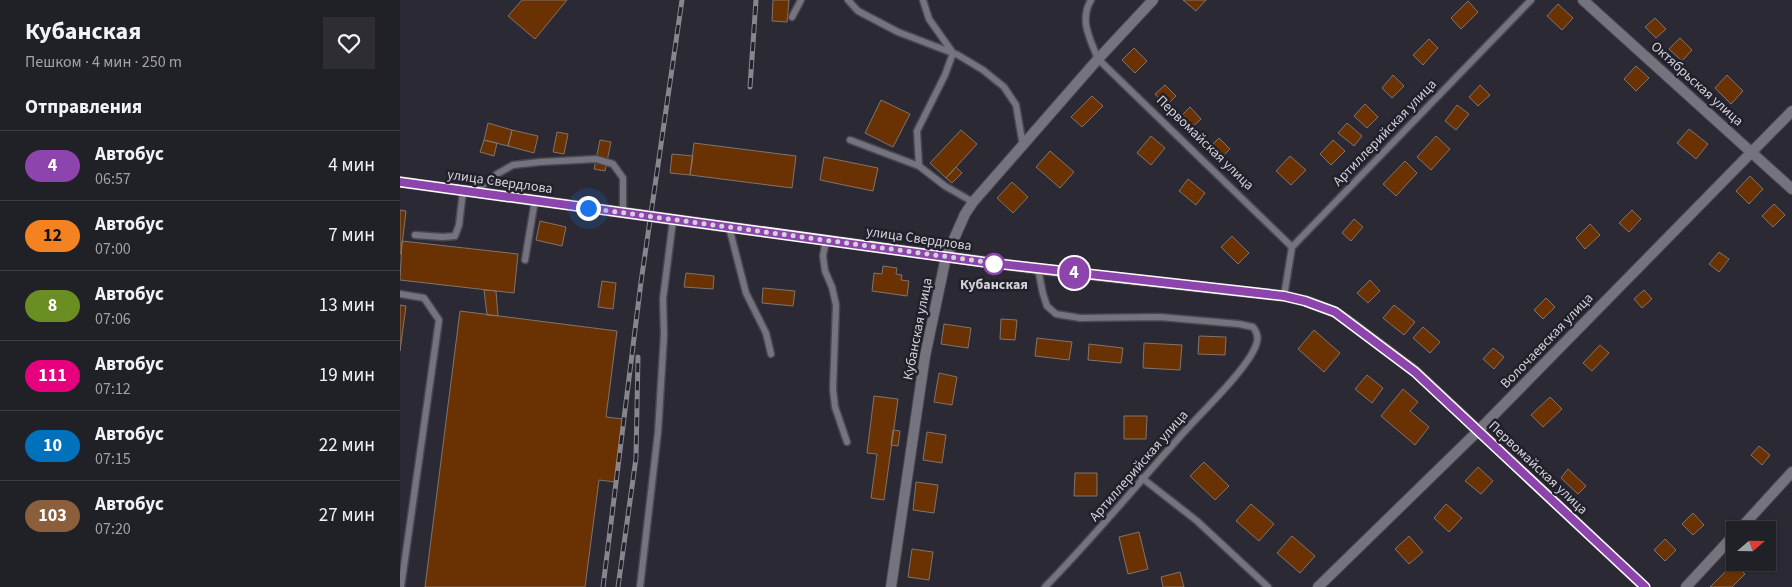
<!DOCTYPE html>
<html lang="ru">
<head>
<meta charset="utf-8">
<style>
	body { margin:0; font-family:"Source Sans 3",sans-serif; background:#2d2d33; color:#f1f3f6; height:100vh; display:flex; flex-direction:column; font-size:19px; white-space:nowrap }
	* { box-sizing:border-box; margin:0 }
	p { font-size:16px; color:#a2a3a7 }
	.icon { flex:none; width:28px; height:28px; fill:none; stroke:currentColor; stroke-width:2; stroke-linecap:round; stroke-linejoin:round }
	.map { position:relative; flex:1; overflow:hidden }
	.panel { display:flex; flex-direction:column; background:#202027; width:400px }
	.panel>* { flex:none }
	.badge { padding:0 10px; border-radius:16px; font-size:18px; line-height:32px }
	.needle { width:32px; rotate:70deg }
	.fabs { position:absolute; left:1326px; top:521px; display:grid; gap:10px }
	.fabs a { display:grid; place-items:center; width:50px; height:50px; border-radius:0px; background:#202027; box-shadow:0 1px 4px #0004,0 0 0 1px #3d3e44; font-size:25px }
	.you { position:absolute; width:25px; height:25px; margin:-12px; border:4px solid #fff; border-radius:50%; background:#1a73e8; box-shadow:0 0 0 8px #1a73e833 }
	.map>.badge { position:absolute; translate:-50% -50%; box-shadow:0 0 0 2px #fff }
	h2 { padding:0 25px; font-size:19px; line-height:45px }
	.round { display:grid; place-items:center; flex:none; width:52px; height:52px; border-radius:0px; background:#2d2d33 }
	.head { display:flex; align-items:center; justify-content:space-between; height:85px; padding:0 25px }
	h1 { font-size:24px; font-weight:700; line-height:38px }
	ul { padding:0; list-style:none }
	li { display:flex; align-items:center; gap:15px; height:70px; padding:0 25px; border-top:1px solid #3d3e44 }
	li div { flex:1 }
	li b { display:block; font-size:19px }
	li em { font-style:normal }
	li .badge { min-width:55px; font-weight:700; text-align:center }
	main { display:flex; flex:1; min-height:0 }
	.map>svg:first-child { display:block }
	.building { fill:#6a3203; stroke:#7f746d }
	.lines { fill:none; stroke-linecap:round; stroke-linejoin:round }
	.lane-casing { stroke:#494850; stroke-width:9 }
	.street-casing { stroke:#494850; stroke-width:12 }
	.secondary-casing { stroke:#494850; stroke-width:12 }
	.lane { stroke:#74737e; stroke-width:6 }
	.street { stroke:#74737e; stroke-width:10 }
	.secondary { stroke:#9d7c79; stroke-width:10 }
	.rail-casing { stroke:#87868d; stroke-width:5 }
	.rail { stroke:#22202a; stroke-width:3; stroke-dasharray:9; stroke-linecap:butt }
	.secondary-bridge-casing { stroke:#494850; stroke-width:12; stroke-linecap:butt }
	.secondary-bridge { stroke:#9d7c79; stroke-width:10 }
	.line-casing { stroke:#fff; stroke-width:11 }
	.line { stroke:#8e44ad; stroke-width:8 }
	.walk { stroke:#d3d2d8; stroke-width:5; stroke-dasharray:0 9 }
	.stop-dot { fill:#fff; stroke:#8e44ad; stroke-width:2.5 }
	.labels { text-anchor:middle; dominant-baseline:central; stroke-width:5; stroke-linejoin:round; paint-order:stroke }
	.street-label { font-size:14px; fill:#d3d2d8; stroke:#22202a }
	.stop-label { font-size:14px; font-weight:bold; fill:#d3d2d8; stroke:#22202a }
</style>
</head>
<body>
<main>
<section class="panel">
<div class="head"><div><h1>Кубанская</h1><p>Пешком · 4 мин · 250 m</p></div><a class="round"><svg class="icon" aria-label="heart" viewBox="0 0 24 24"><path d="M12 20l-8-8c-3-5 5-10 8-4 3-6 11-1 8 4z"/></svg></a></div>
<h2>Отправления</h2>
<ul>
<li><span class="badge" style="background:#8e44ad;color:#fff">4</span><div><b>Автобус</b><p>06:57</p></div><em>4 мин</em></li>
<li><span class="badge" style="background:#f58220;color:#111">12</span><div><b>Автобус</b><p>07:00</p></div><em>7 мин</em></li>
<li><span class="badge" style="background:#6b8e23;color:#fff">8</span><div><b>Автобус</b><p>07:06</p></div><em>13 мин</em></li>
<li><span class="badge" style="background:#e6007e;color:#fff">111</span><div><b>Автобус</b><p>07:12</p></div><em>19 мин</em></li>
<li><span class="badge" style="background:#0072bc;color:#fff">10</span><div><b>Автобус</b><p>07:15</p></div><em>22 мин</em></li>
<li><span class="badge" style="background:#8b5e3c;color:#fff">103</span><div><b>Автобус</b><p>07:20</p></div><em>27 мин</em></li>
</ul>
</section>
<div class="map">
<svg width="1392" height="587" viewBox="0 0 1392 587">
	<rect width="100%" height="100%" fill="#2b2a34"/>
	<path class="building" d="M122 0H167L135 39 108 16Z
		M373 0H389L387 22 372 21Z
		M783 0H806L796 11Z
		M1068 1 1078 12 1061 29 1051 18Z
		M1158 4 1173 18 1162 30 1147 16Z
		M1255 18 1266 29 1256 38 1245 27Z
		M1280 38 1292 50 1282 61 1269 49Z
		M1029 39 1038 48 1023 65 1013 55Z
		M734 48 747 61 735 73 722 60Z
		M1236 66 1249 78 1236 91 1224 79Z
		M993 75 1004 86 992 98 982 88Z
		M1327 75 1343 91 1331 104 1315 88Z
		M765 85 776 96 766 106 755 94Z
		M1080 85 1090 95 1078 106 1069 97Z
		M692 96 703 106 682 127 671 117Z
		M481 100 510 114 493 147 465 133Z
		M965 104 978 117 967 128 954 116Z
		M1057 105 1069 114 1056 130 1045 121Z
		M790 107 801 119 791 128 780 117Z
		M88 123 112 130 108 146 84 140Z
		M947 123 962 136 954 146 938 133Z
		M1289 129 1308 144 1296 159 1277 143Z
		M112 130 138 136 134 153 108 146Z
		M561 130 577 144 546 178 530 163Z
		M157 132 168 134 164 154 153 152Z
		M751 136 765 148 751 165 737 153Z
		M1036 136 1050 149 1031 170 1017 157Z
		M819 138 830 149 820 159 809 148Z
		M84 140 97 143 94 156 80 152Z
		M200 140 211 142 205 171 194 169Z
		M933 140 945 151 931 165 920 154Z
		M294 143 396 156 392 188 290 175Z
		M650 151 674 172 660 188 636 167Z
		M272 154 293 156 290 175 270 173Z
		M890 156 906 170 891 185 876 171Z
		M424 157 478 168 473 191 420 180Z
		M1005 161 1017 173 996 196 983 184Z
		M556 167 562 173 552 183 546 178Z
		M1350 176 1363 189 1349 204 1336 191Z
		M788 179 805 193 796 205 779 191Z
		M612 182 628 197 613 213 597 198Z
		M1374 204 1385 215 1373 227 1362 216Z
		M0 210 6 211 1 254H0Z
		M1232 210 1241 219 1229 232 1219 223Z
		M954 219 963 227 951 241 942 233Z
		M140 221 166 227 162 246 136 240Z
		M1190 224 1200 235 1185 249 1176 238Z
		M832 236 849 253 838 264 821 247Z
		M2 241 118 254 114 293 0 280Z
		M1319 252 1329 259 1319 272 1309 264Z
		M483 266 497 268 496 274 502 275 501 280 509 281 507 296 472 291 474 273 482 274Z
		M286 273 314 276 313 289 284 287Z
		M970 280 980 291 968 303 957 293Z
		M202 281 216 283 213 309 198 307Z
		M363 288 395 291 393 306 362 303Z
		M84 290 96 291 98 316 87 315Z
		M1244 290 1252 299 1242 308 1234 299Z
		M1146 298 1155 307 1143 319 1134 310Z
		M0 305 6 306 0 351Z
		M994 305 1015 322 1004 335 983 318Z
		M60 311 217 331 206 417 223 419 215 482 199 480 185 587H25Z
		M601 319 617 320 615 340 600 339Z
		M544 324 571 328 568 348 541 344Z
		M1023 327 1040 342 1030 353 1013 338Z
		M914 330 940 353 924 372 898 349Z
		M799 336 826 337 825 355 798 354Z
		M637 338 672 342 669 360 635 356Z
		M744 343 782 345 780 370 743 368Z
		M689 344 723 348 721 363 688 360Z
		M1200 345 1209 353 1192 371 1183 363Z
		M1093 348 1104 357 1094 369 1083 359Z
		M539 373 557 377 552 405 534 402Z
		M967 375 983 388 972 403 955 389Z
		M1003 389 1018 402 1010 411 1029 427 1015 445 981 416Z
		M474 396 498 399 484 500 471 498 477 454 467 453Z
		M1150 397 1162 409 1143 427 1131 415Z
		M724 416H747L746 439H724Z
		M493 430 500 431 498 446 491 445Z
		M527 432 546 435 542 463 523 460Z
		M1359 446 1370 455 1362 465 1351 455Z
		M804 462 829 486 815 500 790 476Z
		M1078 467 1093 481 1081 494 1065 481Z
		M1168 469 1186 486 1178 494 1161 478Z
		M675 473H697V496H674Z
		M516 482 538 485 534 513 513 510Z
		M851 504 874 524 859 541 836 521Z
		M1046 504 1062 518 1049 532 1034 518Z
		M1293 513 1304 525 1293 535 1282 524Z
		M739 532 748 569 728 574 719 537Z
		M892 536 915 556 900 573 877 553Z
		M1009 536 1023 552 1009 564 995 549Z
		M1265 539 1276 550 1265 561 1254 550Z
		M512 549 533 552 529 580 508 577Z
		M1334 563 1345 574 1332 587H1310Z
		M780 572 784 587H763L761 577Z"/>
	<g class="lines">
		<defs>
			<path id="lane" d="M448 0 458 11 498 32 558 55 583 70 604 87 616 105 623 146
				M691 0C679 20 690 39 698 59L892 247
				M392 17 401 0
				M450 140 519 166 545 186 573 202
				M519 166 517 131 545 75 553 53 529 19 523 0
				M73 192 97 174 113 165 140 162 196 159 213 164 223 178V212
				M329 227 346 293 366 333 371 354
				M15 235 43 237 55 236 59 225 63 191
				M426 240 423 256 425 271 432 287 436 305 433 389 435 407 447 442
				M125 260 135 200
				M638 269 643 294 647 306 656 314 680 318 760 317 839 324 853 327C857 332 859 338 856 345 848 368 804 410 786 430 739 482 694 537 645 587
				M0 294 24 298 39 320 1 587
				M884 296 892 247 1131 0
				M742 478 797 521 868 587
				M240 587 258 432 264 335 263 299 273 220"/>
			<path id="street" d="M1183 0 1392 189
				M1339 530 1392 472
				M491 587 525 356 546 257 565 214 573 202 698 59 753 0
				M918 587 1078 431 1392 111
				M1286 587 1335 534"/>
			<path id="secondary" d="M0 182 227 213
				M270 219 638 269 884 296 905 301 935 312 947 320 1015 371 1245 587"/>
		</defs>
		<use href="#lane" class="lane-casing"/>
		<use href="#street" class="street-casing"/>
		<use href="#secondary" class="secondary-casing"/>
		<use href="#lane" class="lane"/>
		<use href="#street" class="street"/>
		<use href="#secondary" class="secondary"/>
		<defs>
			<path id="rail" d="M350 87 356 0
				M203 587 241 282 282 0
				M218 587 236 458 238 357"/>
		</defs>
		<use href="#rail" class="rail-casing"/>
		<use href="#rail" class="rail"/>
		<defs>
			<path id="secondary-bridge" d="M227 213 270 219"/>
		</defs>
		<use href="#secondary-bridge" class="secondary-bridge-casing"/>
		<use href="#secondary-bridge" class="secondary-bridge"/>
	</g>
	<g class="lines">
		<defs>
			<path id="line" d="M0 182 583 262 884 296 905 301 935 312 1015 372 1245 587"/>
		</defs>
		<use href="#line" class="line-casing"/>
		<use href="#line" class="line"/>
		<path class="walk" d="M188 208 601 264H594"/>
	</g>
	<circle class="stop-dot" cx="594" cy="264" r="10"/>
	<g class="labels">
		<g class="street-label">
			<text transform="translate(1297 84) rotate(42)">Октябрьская улица</text>
			<text transform="translate(985 133) rotate(-46)">Артиллерийская улица</text>
			<text transform="translate(805 143) rotate(44)">Первомайская улица</text>
			<text transform="translate(100 182) rotate(8)">улица Свердлова</text>
			<text transform="translate(519 239) rotate(8)">улица Свердлова</text>
			<text transform="translate(518 329) rotate(-79)">Кубанская улица</text>
			<text transform="translate(1147 341) rotate(-46)">Волочаевская улица</text>
			<text transform="translate(739 466) rotate(-49)">Артиллерийская улица</text>
			<text transform="translate(1138 468) rotate(43)">Первомайская улица</text>
		</g>
		<g class="stop-label">
			<text x="594" y="285">Кубанская</text>
		</g>
	</g>
</svg>
<div class="fabs">
<a><svg class="needle" viewBox="-14 -14 28 28"><path d="M0-13l5 13h-10z" fill="#e53935"/><path d="M0 13l5-13h-10z" fill="#a2a3a7"/></svg></a>
</div>
<div class="you" style="left:188px;top:208px"></div>
<b class="badge" style="left:674px;top:273px;background:#8e44ad;color:#fff">4</b>
</div>
</main>
</body>
</html>
